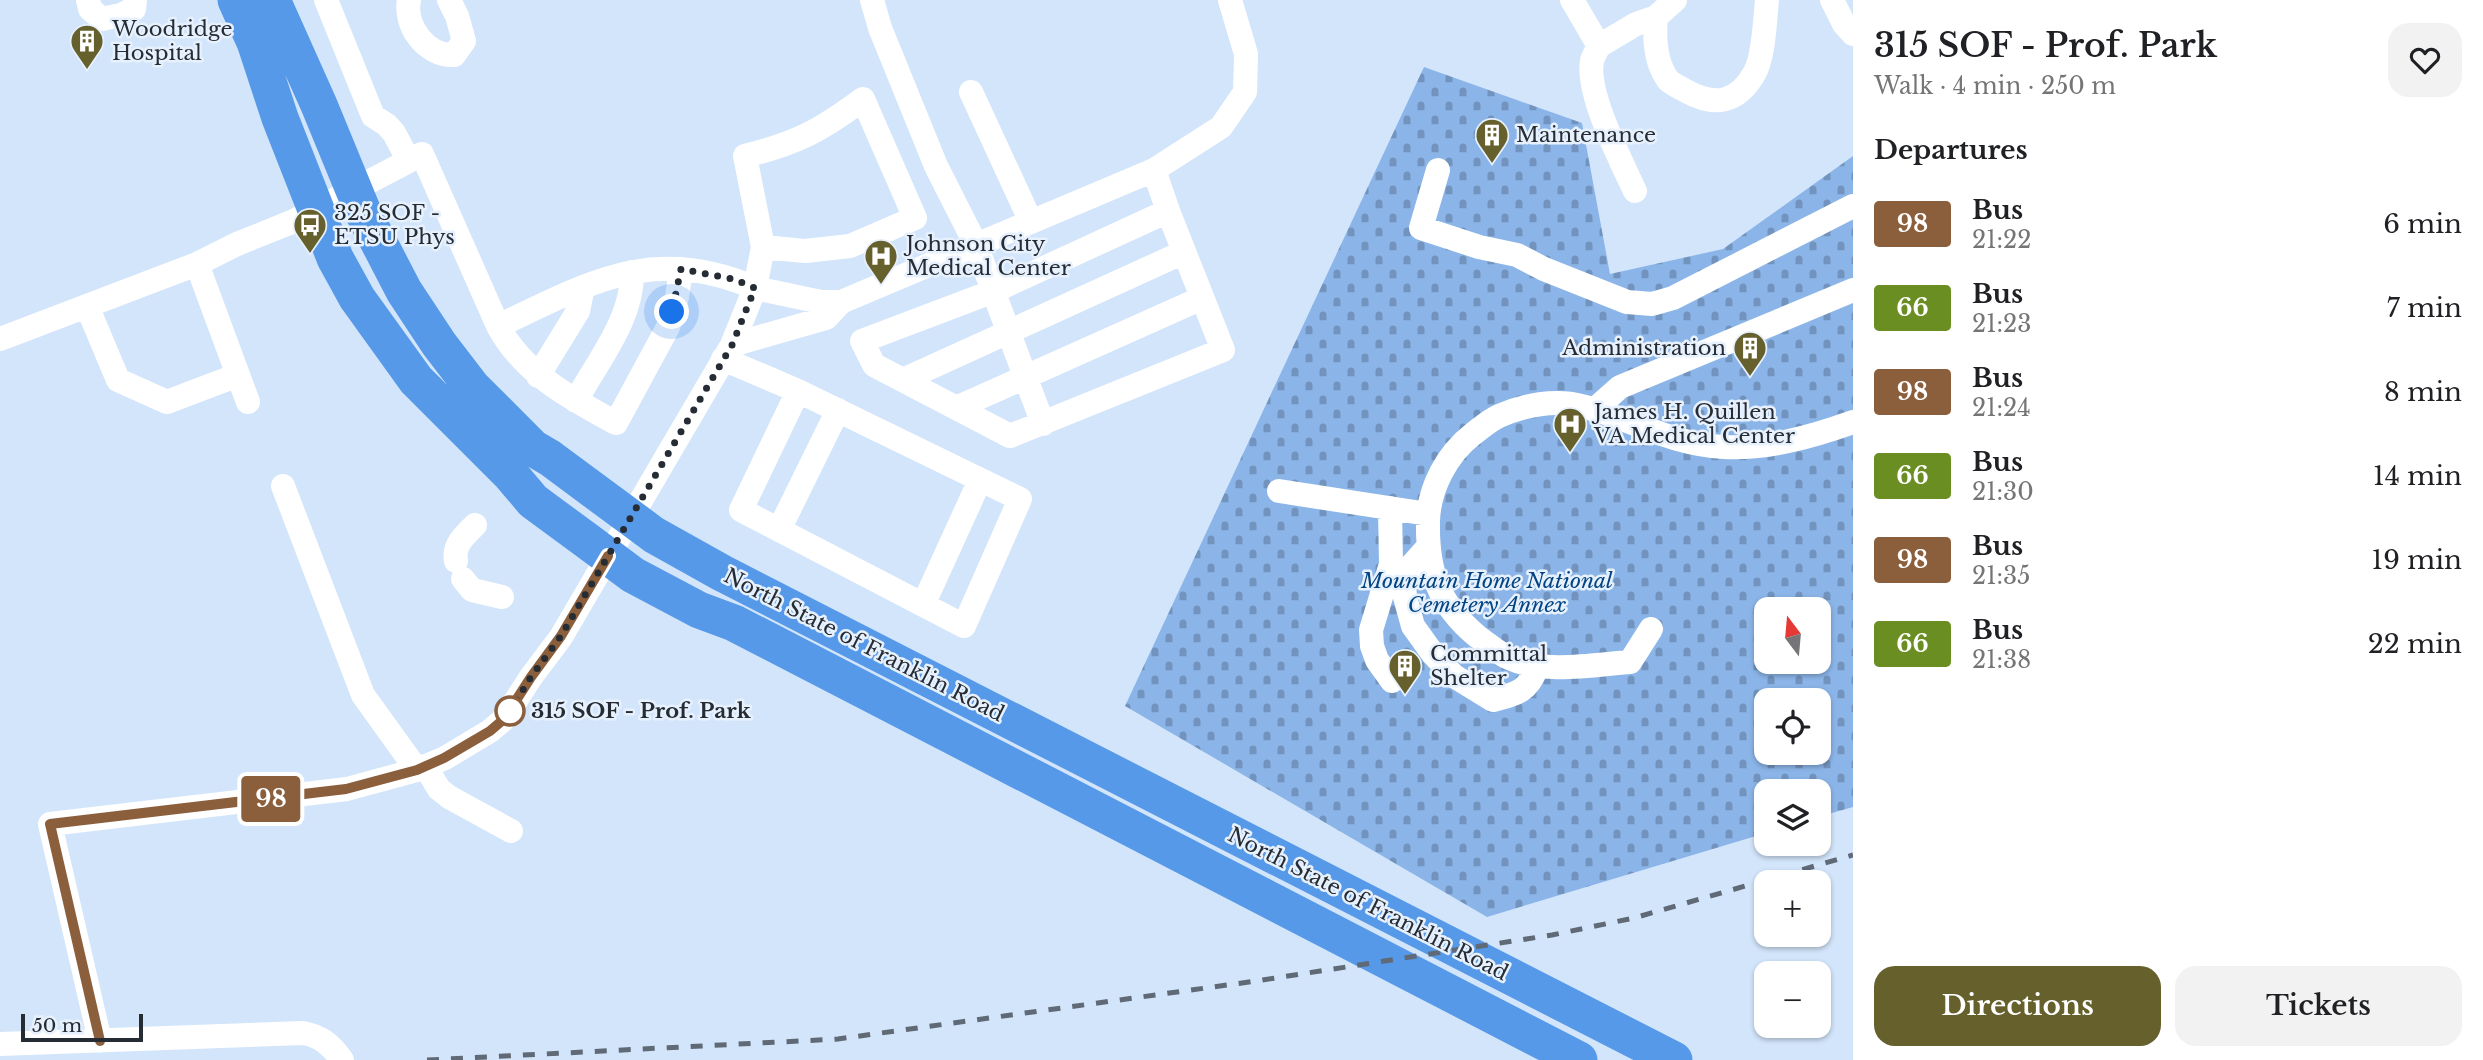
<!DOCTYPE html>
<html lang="en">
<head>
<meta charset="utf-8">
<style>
	body { margin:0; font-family:"Libre Baskerville",serif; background:#f2f2f2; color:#202124; height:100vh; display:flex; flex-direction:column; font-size:26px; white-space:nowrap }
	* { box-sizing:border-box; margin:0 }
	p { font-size:23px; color:#757577 }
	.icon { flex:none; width:38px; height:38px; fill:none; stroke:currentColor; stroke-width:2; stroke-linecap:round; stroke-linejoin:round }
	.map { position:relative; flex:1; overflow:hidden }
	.details { display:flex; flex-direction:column; background:#fff; width:630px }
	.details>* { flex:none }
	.badge { padding:0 14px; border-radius:5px; font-size:24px; line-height:46px }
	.needle { width:46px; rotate:344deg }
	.controls { position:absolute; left:1754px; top:597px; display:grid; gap:14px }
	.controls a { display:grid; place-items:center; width:77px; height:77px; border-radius:14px; background:#fff; box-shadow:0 2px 5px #0004; font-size:35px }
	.scale { position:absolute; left:21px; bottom:18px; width:122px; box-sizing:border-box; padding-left:7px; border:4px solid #252c34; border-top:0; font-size:19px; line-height:24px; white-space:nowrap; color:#252c34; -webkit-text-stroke:5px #e7f1fe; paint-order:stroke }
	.you { position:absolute; width:35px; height:35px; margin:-18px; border:5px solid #fff; border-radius:50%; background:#1a73e8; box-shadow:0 0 0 10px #1a73e833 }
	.map>.badge { position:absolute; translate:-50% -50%; box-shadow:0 0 0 4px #fff }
	h2 { padding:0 21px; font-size:26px; line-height:63px }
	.round { display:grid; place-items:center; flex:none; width:74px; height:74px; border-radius:21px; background:#f2f2f2 }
	.summary { display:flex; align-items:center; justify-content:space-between; height:119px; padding:0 21px }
	h1 { font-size:33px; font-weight:600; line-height:52px }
	.primary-button { display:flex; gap:14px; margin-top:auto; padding:14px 21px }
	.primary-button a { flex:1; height:80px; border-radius:21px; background:#65602c; color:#fff; font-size:28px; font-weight:600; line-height:80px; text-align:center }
	.primary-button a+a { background:#f2f2f2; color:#202124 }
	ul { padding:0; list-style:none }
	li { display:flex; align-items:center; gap:21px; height:84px; padding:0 21px }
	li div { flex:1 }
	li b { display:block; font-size:26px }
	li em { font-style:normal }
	li .badge { min-width:77px; font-weight:700; text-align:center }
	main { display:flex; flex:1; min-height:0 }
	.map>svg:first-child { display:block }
	.cemetery { fill:url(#cemetery-stones); fill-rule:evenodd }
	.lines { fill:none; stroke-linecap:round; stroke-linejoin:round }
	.minor { stroke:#fff; stroke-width:24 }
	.highway { stroke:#5699e8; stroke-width:37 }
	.rail { stroke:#5f6a76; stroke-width:5; stroke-dasharray:12 12; stroke-linecap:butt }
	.line-casing { stroke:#fff; stroke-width:16 }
	.line { stroke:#8b5e3c; stroke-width:10 }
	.walk { stroke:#252c34; stroke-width:7; stroke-dasharray:0 12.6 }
	.stop-dot { fill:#fff; stroke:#8b5e3c; stroke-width:3.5 }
	.labels { text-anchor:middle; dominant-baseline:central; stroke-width:5; stroke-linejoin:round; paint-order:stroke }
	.poi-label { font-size:21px; fill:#252c34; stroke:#e7f1fe; text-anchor:start }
	.park-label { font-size:21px; font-style:italic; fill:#034482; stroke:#e7f1fe }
	.street-label { font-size:21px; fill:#252c34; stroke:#e7f1fe }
	.stop-label { font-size:21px; font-weight:bold; fill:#252c34; stroke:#e7f1fe; text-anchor:start }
</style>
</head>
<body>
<main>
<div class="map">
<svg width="1853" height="1060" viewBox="0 0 1853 1060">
	<defs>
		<pattern id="cemetery-stones" width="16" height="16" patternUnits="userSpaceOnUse" patternTransform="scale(1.75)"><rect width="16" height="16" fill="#8bb5e8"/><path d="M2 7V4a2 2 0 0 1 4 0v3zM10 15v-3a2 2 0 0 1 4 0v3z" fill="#7193bd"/></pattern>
	</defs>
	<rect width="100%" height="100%" fill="#d3e5fb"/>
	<path class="cemetery" d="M1424 67 1582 123 1610 274 1723 249 1853 156V807L1818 817V791H1766V833L1487 917 1125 706ZM1766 609H1818V662H1766ZM1766 700H1818V752H1766Z"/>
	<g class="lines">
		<path class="minor" d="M88 0 90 9 102 19 121 15 134 9 135 0
			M326 0 373 116 387 125 394 133 409 161
			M409 0C404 26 426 56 454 55L464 41 457 16 449 0
			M872 0 880 28 936 166 976 245 1043 424
			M1572 0 1599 46 1636 24 1656 17
			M1675 0 1656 17C1654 38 1655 62 1668 80 1672 84 1681 88 1686 91 1715 107 1737 103 1754 74 1764 58 1765 19 1767 0
			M1832 0 1844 24 1853 34
			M1599 46C1597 50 1593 56 1592 61 1586 93 1621 161 1635 191
			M971 92 1031 222
			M1438 170 1421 228 1479 247 1517 255 1544 269 1627 302 1652 304 1673 298 1853 206
			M1168 211 1223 350 1010 436 874 365 862 341 994 291Z
			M1168 211 1154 170 1221 127 1245 92 1246 54 1230 0
			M197 264 248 402
			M681 269 677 297 668 327 616 423C570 398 524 374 498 326 590 283 652 244 755 288L763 247 745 156C797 143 820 131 863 99L915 218 850 246 805 251 763 247
			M87 306 118 380 167 402 238 375
			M0 339 197 264 237 244 294 221 422 154 498 326
			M732 345 826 318 841 302
			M723 359 798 391 1020 499 964 626 741 510 798 391
			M538 376 578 311 583 287
			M903 380 1184 252
			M576 401C598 360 633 319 632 272
			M956 408 1202 298
			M1594 410 1620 387 1853 290
			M283 486 363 695 417 770
			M1279 491 1428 514
			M1390 508 1391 564 1371 630 1372 646 1377 660 1392 681
			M779 530 838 410
			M1428 547 1411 566 1404 583 1405 597 1413 626 1433 654 1454 676 1493 700C1517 694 1529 691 1537 666
			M456 561C453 545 464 536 475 525
			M463 579 472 590 502 597
			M923 605 980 480
			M1651 629 1630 662C1591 665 1545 674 1509 658 1498 653 1488 644 1478 637 1438 604 1427 571 1428 521 1429 488 1447 454 1473 434 1481 428 1490 420 1499 416 1524 405 1555 399 1582 406 1632 419 1669 444 1724 447 1768 449 1811 437 1853 422
			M425 766 439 789 449 797 511 831
			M100 1041 50 824 347 789 417 770 445 758 490 731 504 719 531 677 561 637 732 345 755 288 821 302H841L1154 170
			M0 1044 303 1033C321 1036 331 1045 342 1060"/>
		<path class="highway" d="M236 0 255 42 280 118 335 258 357 298 416 380 511 475 533 501 586 540 633 575 699 610 734 623 769 641 1579 1060
			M272 0 319 105 363 212 404 291 439 344 472 387 533 448 550 458 654 535 722 573 1674 1060"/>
		<path class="rail" d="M427 1060 838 1039 1256 981 1552 935 1634 918 1853 855"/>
	</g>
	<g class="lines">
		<defs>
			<path id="line" d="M100 1041 50 824 346 789 417 770 444 758 490 731 504 719 531 677 561 636 608 556"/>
		</defs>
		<use href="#line" class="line-casing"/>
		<use href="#line" class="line"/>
		<path class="walk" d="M510 711 531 677 561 636 732 345 755 288 733 279 681 269 672 312"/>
	</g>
	<defs>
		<symbol id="building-pin" viewBox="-11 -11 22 30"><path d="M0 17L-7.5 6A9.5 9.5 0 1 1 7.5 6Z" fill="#65602c" stroke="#e7f1fe"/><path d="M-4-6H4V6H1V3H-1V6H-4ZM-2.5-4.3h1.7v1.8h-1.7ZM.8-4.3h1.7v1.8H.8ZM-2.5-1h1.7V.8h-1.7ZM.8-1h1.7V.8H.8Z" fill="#fff"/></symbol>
		<symbol id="bus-pin" viewBox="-11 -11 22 30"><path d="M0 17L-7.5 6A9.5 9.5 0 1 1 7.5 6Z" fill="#65602c" stroke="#e7f1fe"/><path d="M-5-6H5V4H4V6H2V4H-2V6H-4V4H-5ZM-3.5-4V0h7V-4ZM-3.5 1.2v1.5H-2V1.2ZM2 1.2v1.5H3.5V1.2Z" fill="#fff"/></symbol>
		<symbol id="hospital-pin" viewBox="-11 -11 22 30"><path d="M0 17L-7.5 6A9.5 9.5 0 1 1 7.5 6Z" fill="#65602c" stroke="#e7f1fe"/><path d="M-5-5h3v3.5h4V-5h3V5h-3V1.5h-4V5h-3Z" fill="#fff"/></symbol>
	</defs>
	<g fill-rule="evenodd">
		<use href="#building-pin" x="68" y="22" width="38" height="52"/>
		<use href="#building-pin" x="1473" y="116" width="38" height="52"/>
		<use href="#bus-pin" x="291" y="206" width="38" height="52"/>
		<use href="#hospital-pin" x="862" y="237" width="38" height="52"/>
		<use href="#building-pin" x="1731" y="329" width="38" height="52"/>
		<use href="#hospital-pin" x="1551" y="405" width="38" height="52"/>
		<use href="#building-pin" x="1386" y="647" width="38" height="52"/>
	</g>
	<circle class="stop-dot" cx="510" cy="711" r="14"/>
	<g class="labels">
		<g class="poi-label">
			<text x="112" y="29">Woodridge<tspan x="112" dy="24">Hospital</tspan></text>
			<text x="1516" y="135">Maintenance</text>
			<text x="334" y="213">325 SOF -<tspan x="334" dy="24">ETSU Phys</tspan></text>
			<text x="906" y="244">Johnson City<tspan x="906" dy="24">Medical Center</tspan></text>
			<text x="1726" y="348" text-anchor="end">Administration</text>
			<text x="1594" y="412">James H. Quillen<tspan x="1594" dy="24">VA Medical Center</tspan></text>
			<text x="1430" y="654">Committal<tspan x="1430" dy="24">Shelter</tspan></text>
		</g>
		<g class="park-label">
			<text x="1487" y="581">Mountain Home National<tspan x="1487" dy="24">Cemetery Annex</tspan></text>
		</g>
		<g class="street-label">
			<text transform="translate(864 645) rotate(27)">North State of Franklin Road</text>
			<text transform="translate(1368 904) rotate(27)">North State of Franklin Road</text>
		</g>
		<g class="stop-label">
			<text x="531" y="711">315 SOF - Prof. Park</text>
		</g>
	</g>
</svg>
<div class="controls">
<a><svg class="needle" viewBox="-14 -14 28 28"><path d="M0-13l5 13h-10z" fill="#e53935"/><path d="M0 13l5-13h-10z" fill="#757577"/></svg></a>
<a><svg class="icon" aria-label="locate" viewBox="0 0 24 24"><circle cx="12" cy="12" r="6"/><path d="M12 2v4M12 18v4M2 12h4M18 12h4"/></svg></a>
<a><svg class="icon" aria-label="layers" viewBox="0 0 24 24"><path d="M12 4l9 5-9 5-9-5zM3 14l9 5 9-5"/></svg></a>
<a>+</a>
<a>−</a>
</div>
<div class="scale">50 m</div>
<div class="you" style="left:672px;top:312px"></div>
<b class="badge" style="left:271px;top:799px;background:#8b5e3c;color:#fff">98</b>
</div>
<section class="details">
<div class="summary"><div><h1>315 SOF - Prof. Park</h1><p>Walk · 4 min · 250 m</p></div><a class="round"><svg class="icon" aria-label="heart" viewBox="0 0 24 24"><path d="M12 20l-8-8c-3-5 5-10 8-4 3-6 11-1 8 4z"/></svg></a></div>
<h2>Departures</h2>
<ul>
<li><span class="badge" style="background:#8b5e3c;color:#fff">98</span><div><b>Bus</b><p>21:22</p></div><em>6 min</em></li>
<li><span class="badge" style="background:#6b8e23;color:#fff">66</span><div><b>Bus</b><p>21:23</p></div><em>7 min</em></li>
<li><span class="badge" style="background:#8b5e3c;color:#fff">98</span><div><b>Bus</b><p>21:24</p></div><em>8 min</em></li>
<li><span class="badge" style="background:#6b8e23;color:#fff">66</span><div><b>Bus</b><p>21:30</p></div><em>14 min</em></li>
<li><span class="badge" style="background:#8b5e3c;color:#fff">98</span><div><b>Bus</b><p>21:35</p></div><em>19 min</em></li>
<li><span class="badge" style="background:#6b8e23;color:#fff">66</span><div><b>Bus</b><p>21:38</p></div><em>22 min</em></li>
</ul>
<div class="primary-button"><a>Directions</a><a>Tickets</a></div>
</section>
</main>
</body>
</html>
